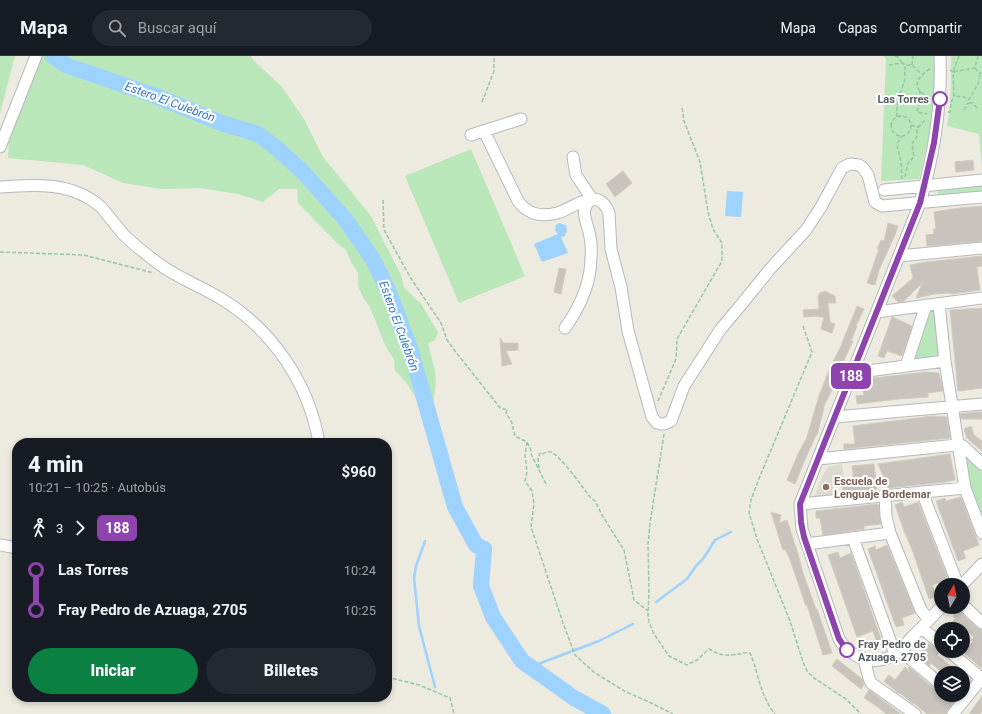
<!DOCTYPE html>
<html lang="es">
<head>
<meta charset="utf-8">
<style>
	body { margin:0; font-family:Roboto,sans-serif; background:#242831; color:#f1f3f6; height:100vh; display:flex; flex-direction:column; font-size:15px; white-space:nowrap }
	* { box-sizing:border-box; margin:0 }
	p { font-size:13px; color:#9ea1a6 }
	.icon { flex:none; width:22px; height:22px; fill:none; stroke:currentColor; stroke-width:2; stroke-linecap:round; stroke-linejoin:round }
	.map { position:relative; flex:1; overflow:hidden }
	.side { position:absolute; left:12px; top:382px; width:380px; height:264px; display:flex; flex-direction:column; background:#171b24; border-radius:16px; box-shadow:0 2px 6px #0003 }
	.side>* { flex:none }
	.badge { padding:0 8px; border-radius:6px; font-size:14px; line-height:26px }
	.needle { width:26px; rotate:10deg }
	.fabs { position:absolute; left:934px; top:522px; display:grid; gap:8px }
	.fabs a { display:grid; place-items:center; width:36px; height:36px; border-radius:50%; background:#171b24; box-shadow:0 2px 6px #0003; font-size:20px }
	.map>.badge { position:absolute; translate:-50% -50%; box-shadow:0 0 0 2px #fff }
	.legs { display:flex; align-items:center; gap:6px; height:44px; padding:0 16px; font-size:13px }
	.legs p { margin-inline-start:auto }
	.headline { display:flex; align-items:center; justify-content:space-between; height:68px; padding:0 16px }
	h1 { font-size:22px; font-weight:800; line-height:30px }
	.cta { display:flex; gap:8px; margin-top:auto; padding:8px 16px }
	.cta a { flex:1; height:46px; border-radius:24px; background:#0b8043; color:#fff; font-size:16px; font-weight:800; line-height:46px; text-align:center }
	.cta a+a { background:#242831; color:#f1f3f6 }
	ul { padding:0 16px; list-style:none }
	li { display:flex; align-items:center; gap:14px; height:40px; font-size:15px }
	li i { display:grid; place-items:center; width:6px; height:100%; margin:0 5px; background:currentColor }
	li i::after { content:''; width:10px; height:10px; margin:-5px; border:3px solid; border-radius:50%; background:#171b24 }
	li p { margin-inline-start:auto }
	li:first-child i { background:linear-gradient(#0000 50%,currentColor 0) }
	li:last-child i { background:linear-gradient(currentColor 50%,#0000 0) }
	header { display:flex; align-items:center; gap:24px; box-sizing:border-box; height:56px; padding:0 20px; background:#171b24; border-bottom:1px solid #363941 }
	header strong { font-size:19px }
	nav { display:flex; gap:22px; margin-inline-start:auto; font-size:14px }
	.search { width:280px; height:36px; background:#242831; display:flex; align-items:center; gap:10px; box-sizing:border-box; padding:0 14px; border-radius:22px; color:#9ea1a6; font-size:15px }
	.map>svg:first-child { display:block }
	.education { fill:#dcdace }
	.green { fill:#b9e7ba }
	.water { fill:#9ed2ff }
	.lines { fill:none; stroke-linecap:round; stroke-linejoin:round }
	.stream { stroke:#9ed2ff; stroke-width:2.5 }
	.river { stroke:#9ed2ff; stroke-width:16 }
	.building { fill:#c8c4bd; stroke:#d2ccbd }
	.minor-casing { stroke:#b5b8be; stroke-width:13 }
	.path { stroke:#92c8a2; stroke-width:1.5; stroke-dasharray:4 2; stroke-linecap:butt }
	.minor { stroke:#fff; stroke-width:11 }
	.line-1-casing { stroke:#fff; stroke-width:9 }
	.line-1 { stroke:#8e44ad; stroke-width:6 }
	.stop-1-dot { fill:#fff; stroke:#8e44ad; stroke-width:2 }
	.education-dot { fill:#8d6e63; stroke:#fff; stroke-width:1.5 }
	.labels { text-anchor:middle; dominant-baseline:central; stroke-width:4; stroke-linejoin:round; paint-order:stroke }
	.stop-label { font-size:11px; font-weight:bold; fill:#585d62; stroke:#fff; text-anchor:end }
	.education-label { font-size:11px; font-weight:bold; fill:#785e54; stroke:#fff; text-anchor:start }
	.water-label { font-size:12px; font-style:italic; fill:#3576c2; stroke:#fff }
</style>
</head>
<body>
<header>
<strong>Mapa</strong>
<div class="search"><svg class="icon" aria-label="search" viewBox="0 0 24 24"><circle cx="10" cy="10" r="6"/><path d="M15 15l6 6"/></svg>Buscar aquí</div>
<nav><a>Mapa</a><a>Capas</a><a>Compartir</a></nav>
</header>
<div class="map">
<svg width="982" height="658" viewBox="0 0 982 658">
	<rect width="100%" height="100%" fill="#edeadf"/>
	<path class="education" d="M842 408 844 422 833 424 834 439 814 441 824 417 828 411Z"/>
	<path class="green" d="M0 0H15L0 58Z
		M42 0H251L254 5 282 31 304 63 323 101 371 160 401 219 404 231 421 248 438 276 435 284 428 287 435 315 436 328 430 366C418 349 411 328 395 315L394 304 385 289 370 251 364 243 358 230V217L351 206 346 194 339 189 298 147 297 133H279L263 146 238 138 200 132 161 133 123 127 83 109 8 102 9 76 21 41Z
		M884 0H936L935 55 919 123 881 125 886 3Z
		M951 0H982V112L979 78 947 70C952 47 951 24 951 0Z
		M471 93 525 220 459 247 405 120Z
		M982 129V135L942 139 938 138V135L941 134Z
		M936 251 941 302 911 306 930 253Z
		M966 400 982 412V466L968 425 964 403Z"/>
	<path class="water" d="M727 135 743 136 741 161 725 160Z
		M559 167 566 169 567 174 565 180 561 181 568 197 542 206 534 188 558 178 555 174 556 169Z"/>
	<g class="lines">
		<path class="stream" d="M425 485 416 510 414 522 419 570 435 631
			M656 546 687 523 696 510 703 503 715 484 731 476
			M530 611 599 585 633 568"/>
		<path class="river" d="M53 0 68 10 153 39 224 68 258 78 280 95 303 116 345 163 372 202 388 234 410 292 455 451 476 489 484 493 481 530 493 561 522 605 574 642 603 658"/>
	</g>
	<path class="building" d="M973 104 974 114 956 116 955 106Z
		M623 115 632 127 615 141 606 128Z
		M982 150V185L927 190 926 179 934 178 933 173H936L934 156 960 152Z
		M888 167 898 170 895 179 879 214 875 229 867 227 879 193H877L881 184 884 185Z
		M982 200V210L977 211V213L980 234 951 238 950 237 935 238 916 242 922 227 903 246H898L892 240 913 222 910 209 926 206Z
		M559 212 566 213 561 238 554 236Z
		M825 235 835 240 836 247H828L830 266 835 268 832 277 821 273 824 261H819V260L804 261 803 254 819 253 818 240 820 237Z
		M857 250 864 253 856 270H857L851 285H853L838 317H839L835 328 823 352H824L817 379H816L807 399 795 428 787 424 798 398 807 381 819 340 829 314 840 292Z
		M982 252V332L958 335 950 254Z
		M892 261 912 270 902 300 887 295 884 302 878 300Z
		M500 282 503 287H518V294L506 295 512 308 502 310Z
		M926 316 939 317 943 335 928 337V341L899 343 857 348 856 340 864 339 862 327 867 326 866 323Z
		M976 356H982V363H961L960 358Z
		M933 360 947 361 950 382 844 393V388H854L855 387 853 370Z
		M971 370 974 379 982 385V395L967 382 964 373Z
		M950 398 955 424 945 426 888 432 878 408Z
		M874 408 877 433 843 437 842 429 854 427 852 410Z
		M961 441 979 489 963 495 966 502 958 505 936 445 945 442 946 445Z
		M902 446 904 451 918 446 948 523 932 529 937 540 929 543 913 496 904 475 895 449Z
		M878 448 881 468 864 470V473L823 479 820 462H816V455Z
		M771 456 781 459 779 467 787 464 798 498 803 517 816 553H817L832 597 823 599 807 549 806 550 789 501 785 493 783 494Z
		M887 489 915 557 902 562 904 569 896 571 868 493 875 490 876 494Z
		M838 496 840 502 851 497 883 589 878 590 873 575 857 581 828 499Z
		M958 554 977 572 982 574V613L963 596 973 586 971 584 974 581 964 571 962 573H946L955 563 953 560Z
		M928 587 936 593 941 595 937 599 959 617H943L931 607 929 610 918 600Z
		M837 603 862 623 864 628 861 633 832 610Z
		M905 611 910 617 908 612 909 611 934 633 941 637V639H959L948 654 946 658H927L914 647 913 648 900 637 899 638 884 625 889 619 895 624Z
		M869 634 901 658H886L878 651 864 642Z
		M982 640V655L980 658H969Z"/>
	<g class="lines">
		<defs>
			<path id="minor" d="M940 0C942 50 934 99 920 147L800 448 802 473 839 583C851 603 875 611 895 598 902 593 908 586 913 580 923 571 932 561 941 551
				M484 75 518 145C522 151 526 154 533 157 541 160 549 159 557 157 575 152 598 128 609 157L611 193 621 231 628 275 652 361 657 367 661 368H664L671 365 684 330 720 274 745 244 770 213 806 174 821 151 842 112 850 108 859 109 863 112 868 119 875 146 882 150 982 141
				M471 79 521 63
				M0 91 36 0
				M573 101 576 119 592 143
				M0 131C35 128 73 126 101 151 109 160 116 170 124 179 135 190 147 199 159 208 178 222 200 230 220 242 272 273 309 327 319 387
				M884 134 982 124
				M899 200 982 192
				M939 248 945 305 965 432 982 477
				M877 256 982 242
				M565 272C580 251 591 227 591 201 592 192 591 184 589 176 586 163 579 153 592 143
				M906 310 926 249
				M852 317 945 305
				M835 361 982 348
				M818 403 957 389 963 390 982 408
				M922 436 956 524 960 529
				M885 440 886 460 890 477 921 554 929 564
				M800 448 965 432
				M853 482 895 598
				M807 488 890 477
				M0 489 17 492
				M962 529 982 508
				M963 549 982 567
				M922 572 941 588
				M900 594 939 627
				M949 595 982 623
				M864 603 869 622 871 627 915 658
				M953 658 982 622"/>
		</defs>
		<use href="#minor" class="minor-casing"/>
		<path class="path" d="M895 0 898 1 902 7
			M959 0 953 16 975 12 978 0
			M889 9 902 7 906 9
			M912 9 913 0
			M975 12 980 18 982 15
			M930 13C915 22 911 34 930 41
			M950 14 953 16 954 40 964 41 969 44
			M920 34V46L917 56 927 58
			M482 46 494 15V0
			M977 52 973 47H970L969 44 979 26 980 18
			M964 54 967 48 970 47
			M948 56H950L951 46 954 40
			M891 70a10 10 0 1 1 20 0a10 10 0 1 1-20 0Z
			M897 61C895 47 902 35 905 22 905 17 904 14 906 9H912L921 18
			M911 69 919 71
			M905 121 908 107 914 101 912 88 917 80V73L924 65 926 64
			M902 123C901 118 902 112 901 107 900 96 892 87 904 79
			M383 144 384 174 410 221 441 267 447 284 455 295 501 353H507L506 358 511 364 515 380 527 386 531 394V398L546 428
			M0 196 84 199 154 217
			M803 270 812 296 760 420 751 444 749 457 757 483 790 565 803 606 807 615 814 622 846 643 861 658
			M658 345 676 303 677 283 722 205V187L713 173 708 156 700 106 684 65 682 51
			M664 378 650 467 648 488 649 534 648 559 649 566 654 578 669 600 687 609 697 604 709 593C716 597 722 600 731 599 738 599 742 596 750 597 759 618 760 640 775 658
			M527 386 525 399 527 416 525 425 532 435 534 448 531 471 563 567 575 599 595 617 626 636 647 645 673 658
			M539 412 538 402 540 397 542 398C545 397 548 395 551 396 561 400 583 432 591 442L595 445 602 459 624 494 634 544 648 555
			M387 621 419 629 450 642 454 658"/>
		<use href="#minor" class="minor"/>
	</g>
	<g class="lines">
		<defs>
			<path id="line-1" d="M847 594 839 583 804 481 801 466 800 448 920 147 934 87 940 43"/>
		</defs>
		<use href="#line-1" class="line-1-casing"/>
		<use href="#line-1" class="line-1"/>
	</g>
	<g class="stop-1-dot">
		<circle cx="940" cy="43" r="7"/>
		<circle cx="847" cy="594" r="7"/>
	</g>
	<circle class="education-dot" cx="826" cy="431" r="4"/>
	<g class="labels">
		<g class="stop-label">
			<text x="929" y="43">Las Torres</text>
			<text x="858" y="588" text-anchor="start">Fray Pedro de<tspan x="858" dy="13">Azuaga, 2705</tspan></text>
		</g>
		<g class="education-label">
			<text x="834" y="425">Escuela de<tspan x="834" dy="13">Lenguaje Bordemar</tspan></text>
		</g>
		<g class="water-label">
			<text transform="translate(170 46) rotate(20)">Estero El Culebrón</text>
			<text transform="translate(399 270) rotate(70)">Estero El Culebrón</text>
		</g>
	</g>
</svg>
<div class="fabs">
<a><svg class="needle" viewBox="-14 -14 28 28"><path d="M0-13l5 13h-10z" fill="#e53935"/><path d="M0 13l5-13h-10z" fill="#9ea1a6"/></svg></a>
<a><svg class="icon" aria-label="locate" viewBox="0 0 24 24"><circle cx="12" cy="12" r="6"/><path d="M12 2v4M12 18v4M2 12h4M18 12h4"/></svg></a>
<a><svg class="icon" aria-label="layers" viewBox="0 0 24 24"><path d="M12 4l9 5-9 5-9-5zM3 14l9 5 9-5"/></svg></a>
</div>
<b class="badge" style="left:851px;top:320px;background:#8e44ad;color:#fff">188</b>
<section class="side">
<div class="headline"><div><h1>4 min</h1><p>10:21 – 10:25 · Autobús</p></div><b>$960</b></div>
<div class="legs"><svg class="icon" aria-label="walk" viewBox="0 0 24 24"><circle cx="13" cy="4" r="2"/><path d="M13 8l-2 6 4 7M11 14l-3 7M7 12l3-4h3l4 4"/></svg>3<svg class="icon" aria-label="forward" viewBox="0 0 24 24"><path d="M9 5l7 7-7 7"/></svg><b class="badge" style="background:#8e44ad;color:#fff">188</b></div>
<ul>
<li><i style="color:#8e44ad"></i><b>Las Torres</b><p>10:24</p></li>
<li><i style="color:#8e44ad"></i><b>Fray Pedro de Azuaga, 2705</b><p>10:25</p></li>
</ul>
<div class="cta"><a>Iniciar</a><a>Billetes</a></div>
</section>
</div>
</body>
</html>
